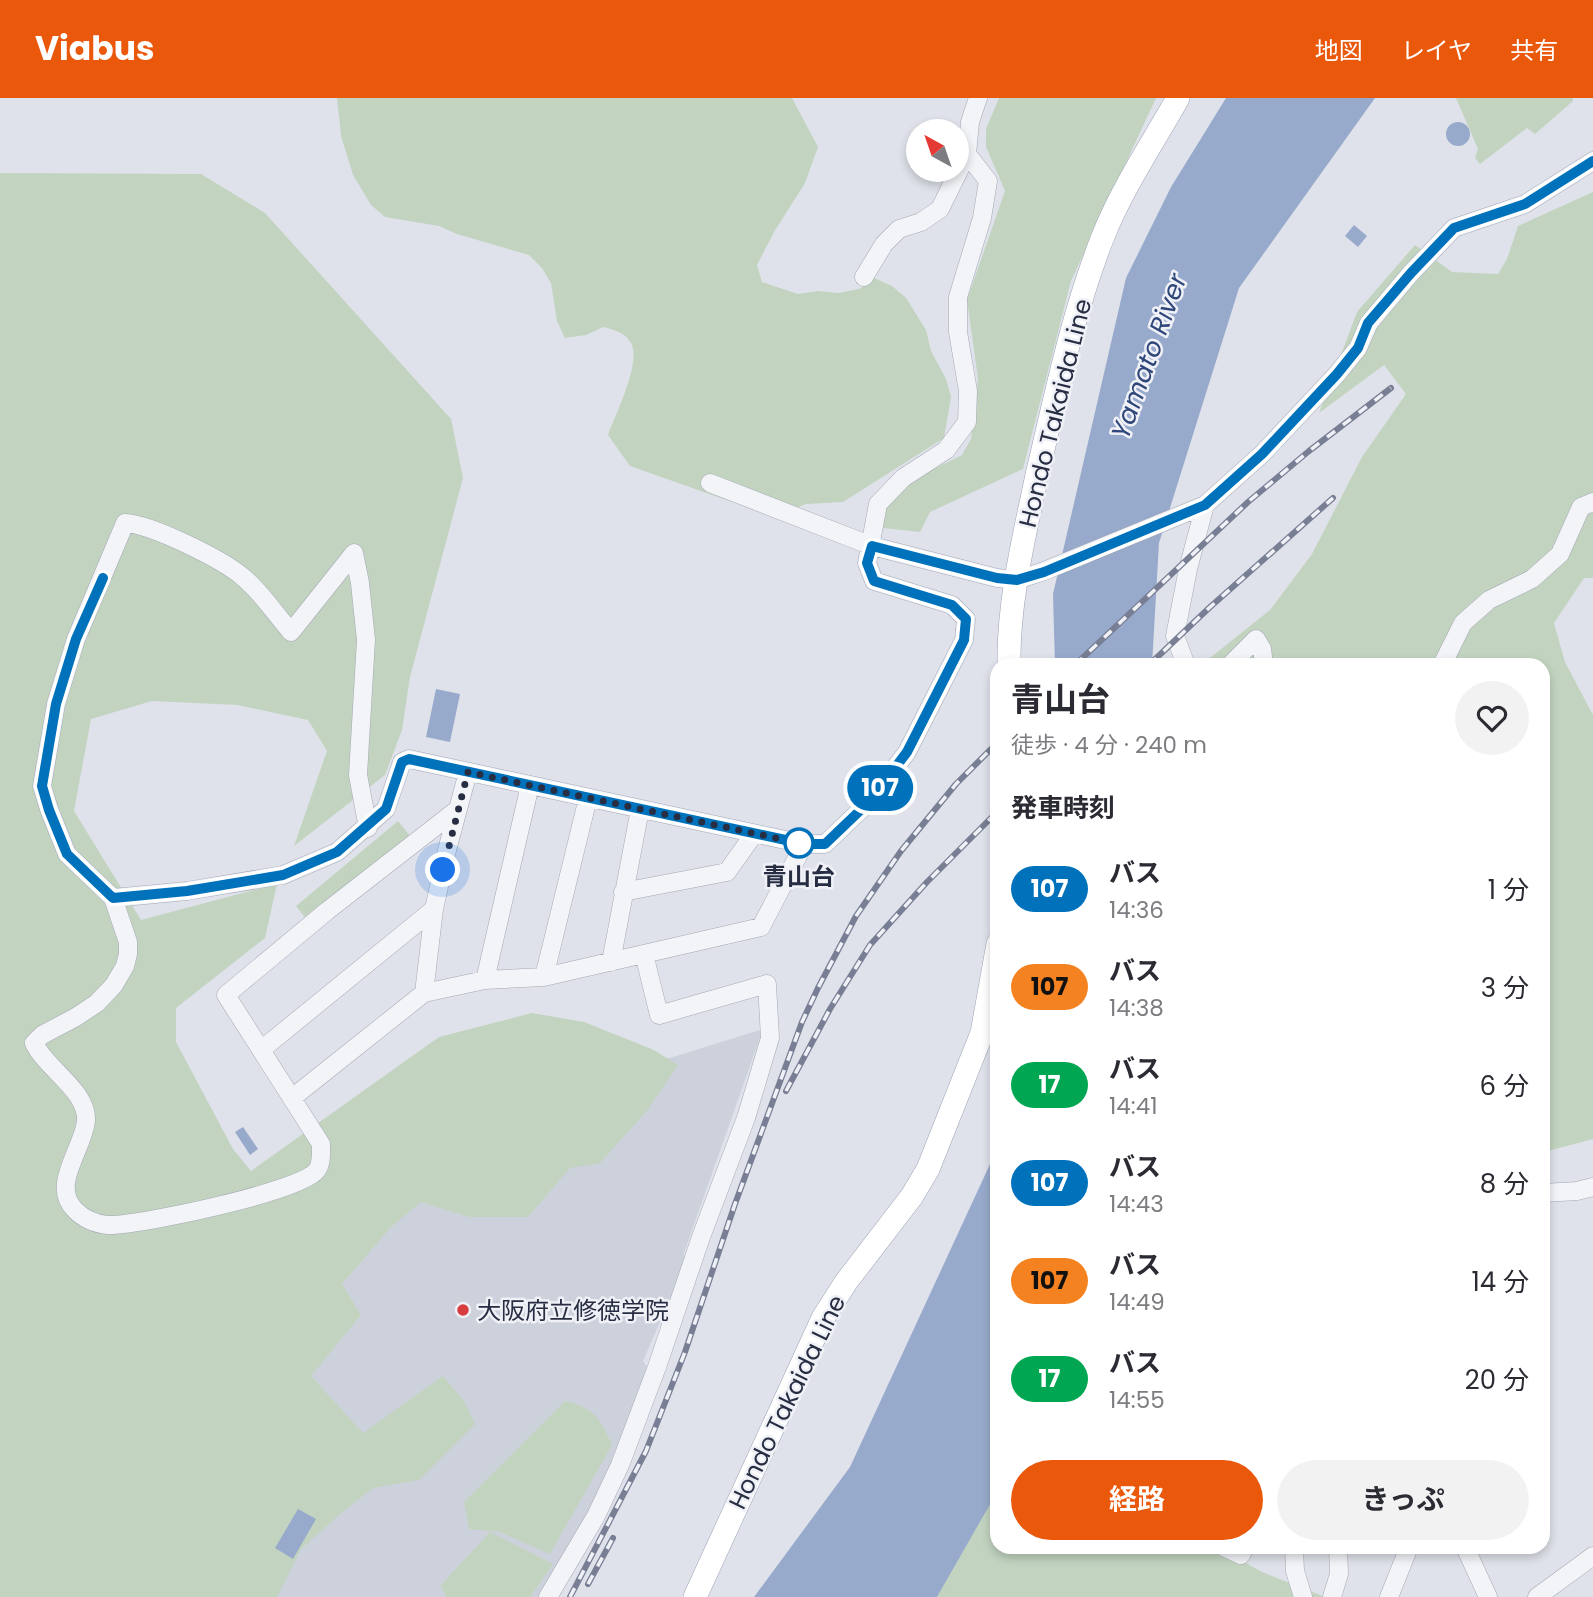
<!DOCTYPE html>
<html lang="ja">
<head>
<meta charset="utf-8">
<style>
	body { margin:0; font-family:Poppins,"Noto Sans JP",sans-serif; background:#f2f2f3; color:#2b2b33; height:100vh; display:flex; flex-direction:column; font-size:26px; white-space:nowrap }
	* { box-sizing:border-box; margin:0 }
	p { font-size:23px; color:#7c7c81 }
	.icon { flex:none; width:38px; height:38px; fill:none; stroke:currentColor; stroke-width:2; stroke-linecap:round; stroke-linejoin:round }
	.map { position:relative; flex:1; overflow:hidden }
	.panel { position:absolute; left:990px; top:560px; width:560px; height:896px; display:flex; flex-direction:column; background:#fff; border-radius:21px; box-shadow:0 4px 10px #0003 }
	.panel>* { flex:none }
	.badge { padding:0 14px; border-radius:23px; font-size:24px; line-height:46px }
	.needle { width:46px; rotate:320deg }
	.controls { position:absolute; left:906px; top:21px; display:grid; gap:14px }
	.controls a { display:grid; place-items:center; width:63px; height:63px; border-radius:50%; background:#fff; box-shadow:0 4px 10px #0003; font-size:35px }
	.you { position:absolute; width:35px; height:35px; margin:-18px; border:5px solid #fff; border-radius:50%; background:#1a73e8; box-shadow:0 0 0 10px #1a73e833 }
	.map>.badge { position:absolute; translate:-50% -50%; box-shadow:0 0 0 4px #fff }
	h2 { padding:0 21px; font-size:26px; line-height:63px }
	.round { display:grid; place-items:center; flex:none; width:74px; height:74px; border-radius:37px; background:#f2f2f3 }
	.summary { display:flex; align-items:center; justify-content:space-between; height:119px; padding:0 21px }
	h1 { font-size:33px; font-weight:700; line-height:52px }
	.primary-button { display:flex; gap:14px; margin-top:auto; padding:14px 21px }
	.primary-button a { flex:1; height:80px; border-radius:42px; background:#ea580c; color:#fff; font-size:28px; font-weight:700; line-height:80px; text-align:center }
	.primary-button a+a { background:#f2f2f3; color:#2b2b33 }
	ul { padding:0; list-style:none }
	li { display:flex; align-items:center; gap:21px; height:98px; padding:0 21px }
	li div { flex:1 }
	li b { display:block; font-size:26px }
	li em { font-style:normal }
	li .badge { min-width:77px; font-weight:700; text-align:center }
	header { display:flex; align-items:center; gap:42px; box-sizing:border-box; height:98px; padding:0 35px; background:#ea580c; color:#fff }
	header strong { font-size:33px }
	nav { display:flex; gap:38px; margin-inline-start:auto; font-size:24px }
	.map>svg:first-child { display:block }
	.built { fill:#cdd1dc }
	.green { fill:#c2d4c0 }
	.water { fill:#98aacc }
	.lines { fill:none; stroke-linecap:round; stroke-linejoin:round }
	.minor-casing { stroke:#a4a8b4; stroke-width:19 }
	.major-casing { stroke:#9ea4b6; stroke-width:24 }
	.minor { stroke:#f2f4f8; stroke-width:18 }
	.major { stroke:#fff; stroke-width:23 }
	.rail-casing { stroke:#787f94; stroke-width:6 }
	.rail { stroke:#eff1f7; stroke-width:3.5; stroke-dasharray:10; stroke-linecap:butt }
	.line-casing { stroke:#fff; stroke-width:16 }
	.line { stroke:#0072bc; stroke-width:10 }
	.walk { stroke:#272d42; stroke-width:7; stroke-dasharray:0 12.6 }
	.stop-dot { fill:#fff; stroke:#0072bc; stroke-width:3.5 }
	.poi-dot { fill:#d73c3f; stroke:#eff1f7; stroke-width:2.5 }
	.labels { text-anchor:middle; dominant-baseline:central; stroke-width:5; stroke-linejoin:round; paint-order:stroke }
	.street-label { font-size:24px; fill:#272d42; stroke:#eff1f7 }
	.stop-label { font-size:24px; font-weight:bold; fill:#272d42; stroke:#eff1f7 }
	.poi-label { font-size:24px; fill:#272d42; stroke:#eff1f7; text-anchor:start }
	.water-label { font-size:26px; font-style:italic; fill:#2e4679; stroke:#eff1f7 }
</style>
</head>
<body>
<header>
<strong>Viabus</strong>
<nav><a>地図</a><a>レイヤ</a><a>共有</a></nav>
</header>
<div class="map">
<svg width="1593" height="1499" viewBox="0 0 1593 1499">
	<rect width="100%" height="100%" fill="#dfe2ea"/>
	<path class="built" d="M763 931 684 1155V1169L643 1263 652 1276 597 1403 541 1499H206V1254L409 1097 641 969Z"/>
	<path class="green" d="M337 0H792L818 49 805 85 774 134 757 167 762 184 798 196 818 193 838 195 859 191 874 180 892 188 906 200 926 232 931 253 946 281 951 299 944 340 843 404 806 406 788 413 766 416 630 368 608 337C615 317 642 264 631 245 625 234 614 232 603 229L586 237 565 240 557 223 551 185 542 170 529 157 457 136 439 128 385 119 371 107 353 77 341 38Z
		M999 0H1156L1071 183 1023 371 930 414 920 434 883 430 884 412 911 382 962 357 971 341 978 281 967 202 1005 93 986 49V31Z
		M1456 0H1573V3L1535 36 1527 30 1480 66 1475 60 1478 51Z
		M0 75 201 76 265 115 451 321 463 380 410 579 402 632 385 677 294 748 327 653 308 622 237 607 152 603 91 621 74 713 141 822 277 786 265 840 176 910V944L233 1051 251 1073 439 939 532 915 584 924 654 952 678 967 646 1014 600 1065 570 1070 528 1119H469L421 1104 391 1129 342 1186 361 1217 311 1278 363 1335 443 1278 464 1303 475 1326 419 1382 373 1390 345 1412 301 1451 277 1499H0Z
		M1593 94V480H1584L1554 525 1565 564 1593 617V1041L1544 1054V567H1201L1270 512 1312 456 1362 359 1406 296 1384 267 1319 315 1357 214 1415 147 1452 174 1498 176 1507 161 1518 128Z
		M398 723 410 738 307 822 296 808Z
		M565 1303C592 1308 602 1322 612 1347L550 1456 500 1434 469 1431 464 1404Z
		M997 1392 998 1449H1218L1262 1474 1325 1499H937Z
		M490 1434 553 1466 530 1499H446L441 1487Z"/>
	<path class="water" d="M1226 0H1375L1239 190 1159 445 1152 567H1055L1053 496 1126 180 1171 89Z
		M1446 36a12 12 0 1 1 24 0a12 12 0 1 1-24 0Z
		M1354 127 1367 138 1358 149 1345 138Z
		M436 591 460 596 450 644 426 639Z
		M243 1029 258 1051 250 1057 235 1034Z
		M997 1051V1394L937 1499H754L850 1369Z
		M298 1411 316 1421 293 1461 275 1450Z"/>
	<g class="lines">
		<defs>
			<path id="minor" d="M864 179 884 146 899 131 921 124 940 111 967 56
				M710 385 872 448 997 480 1017 482 1044 473 1205 407 1262 356 1337 276 1358 250 1369 225 1411 175 1454 130 1525 106 1593 63
				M1186 567 1175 538 1188 471 1205 407
				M1230 567 1256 541 1262 551 1264 567
				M1442 567 1463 525 1489 502 1532 481 1560 456 1581 409 1593 404
				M368 730 358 677 366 542 360 485 354 455 291 534C276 517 262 495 244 480 224 462 151 426 125 425L76 541 56 606 42 688 49 711 67 756 113 800 128 844V856L125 868 114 887 97 905 76 919 42 937 34 945C46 971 88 993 86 1023 83 1052 50 1087 75 1112 85 1122 95 1126 108 1127 137 1128 304 1093 317 1072 322 1065 321 1055 321 1046L226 897 327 813 458 711
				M623 794 727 774 754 736
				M113 800 187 793 283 777 337 754 386 711 402 664 409 661 804 746H825L870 703 907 654 964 542 966 521 952 507 874 483 867 465 878 406 903 380 946 352 967 324 968 293 958 234V199L982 120 988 83 967 56 970 24 978 0
				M611 864 640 711
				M544 879 588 700
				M485 882 530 687
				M424 895 434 811 447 752 468 674
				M261 952 434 811
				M292 1000 424 895 485 882 544 879 761 829 804 746
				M1544 1095 1577 1093 1593 1089
				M1224 1449 1241 1457 1245 1449
				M1294 1449 1295 1473 1303 1499
				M1465 1449 1488 1499
				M548 1499 596 1418 620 1367 657 1269 701 1139 746 1020 770 940 767 886 659 917 644 856
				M1332 1499 1339 1476 1338 1449
				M1389 1499 1409 1449
				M1537 1499 1593 1458"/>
			<path id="major" d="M1009 567C1008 504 1024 439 1037 377 1056 297 1072 218 1102 141 1121 92 1152 46 1178 0
				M695 1499 823 1220 846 1184 912 1098 928 1071 982 935 998 846"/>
		</defs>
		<use href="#minor" class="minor-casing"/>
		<use href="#major" class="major-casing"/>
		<use href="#minor" class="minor"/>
		<use href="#major" class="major"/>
		<defs>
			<path id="rail" d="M1075 567 1248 404 1309 353 1391 290
				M1149 567 1209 510 1333 400
				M786 993 830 911 870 847 927 784 998 713
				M588 1486 613 1440
				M570 1499 646 1353 685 1254 735 1106 802 924 818 890 856 818 901 753 956 686 998 644"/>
		</defs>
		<use href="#rail" class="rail-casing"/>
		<use href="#rail" class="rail"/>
	</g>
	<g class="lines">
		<defs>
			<path id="line" d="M103 480 76 541 56 606 42 688 49 712 67 756 113 800 187 793 283 777 337 754 386 711 402 664 409 661 804 746H825L870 703 907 654 964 542 966 521 952 507 874 483 867 465 872 448 997 480 1017 482 1044 474 1205 407 1262 356 1337 276 1358 250 1368 225 1411 175 1454 130 1525 106 1593 63"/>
		</defs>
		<use href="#line" class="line-casing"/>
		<use href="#line" class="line"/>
		<path class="walk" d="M443 772 468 674 804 746 799 745"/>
	</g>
	<circle class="stop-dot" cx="799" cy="745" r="14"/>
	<circle class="poi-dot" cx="463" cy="1212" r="7"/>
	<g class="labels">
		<g class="street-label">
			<text transform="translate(1055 315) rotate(-76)">Hondo Takaida Line</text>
			<text transform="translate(787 1304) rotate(-64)">Hondo Takaida Line</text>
		</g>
		<g class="stop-label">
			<text x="799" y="778">青山台</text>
		</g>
		<g class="poi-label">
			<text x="477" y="1212">大阪府立修徳学院</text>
		</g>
		<g class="water-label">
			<text transform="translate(1149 258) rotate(-70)">Yamato River</text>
		</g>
	</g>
</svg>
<div class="controls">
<a><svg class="needle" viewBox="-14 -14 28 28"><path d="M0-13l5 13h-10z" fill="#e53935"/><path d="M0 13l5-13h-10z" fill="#7c7c81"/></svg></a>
</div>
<div class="you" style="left:443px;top:772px"></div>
<b class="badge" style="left:880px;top:690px;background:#0072bc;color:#fff">107</b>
<section class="panel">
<div class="summary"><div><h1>青山台</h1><p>徒歩 · 4 分 · 240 m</p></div><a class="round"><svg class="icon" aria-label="heart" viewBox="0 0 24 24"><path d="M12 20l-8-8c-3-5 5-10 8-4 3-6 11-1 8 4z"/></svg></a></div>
<h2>発車時刻</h2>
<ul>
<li><span class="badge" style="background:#0072bc;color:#fff">107</span><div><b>バス</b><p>14:36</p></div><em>1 分</em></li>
<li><span class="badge" style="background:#f58220;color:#111">107</span><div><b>バス</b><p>14:38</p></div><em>3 分</em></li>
<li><span class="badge" style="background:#00a651;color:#fff">17</span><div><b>バス</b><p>14:41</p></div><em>6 分</em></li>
<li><span class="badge" style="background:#0072bc;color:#fff">107</span><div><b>バス</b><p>14:43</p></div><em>8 分</em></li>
<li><span class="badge" style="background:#f58220;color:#111">107</span><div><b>バス</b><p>14:49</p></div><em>14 分</em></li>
<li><span class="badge" style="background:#00a651;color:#fff">17</span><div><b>バス</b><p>14:55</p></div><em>20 分</em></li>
</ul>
<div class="primary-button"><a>経路</a><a>きっぷ</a></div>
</section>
</div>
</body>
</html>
